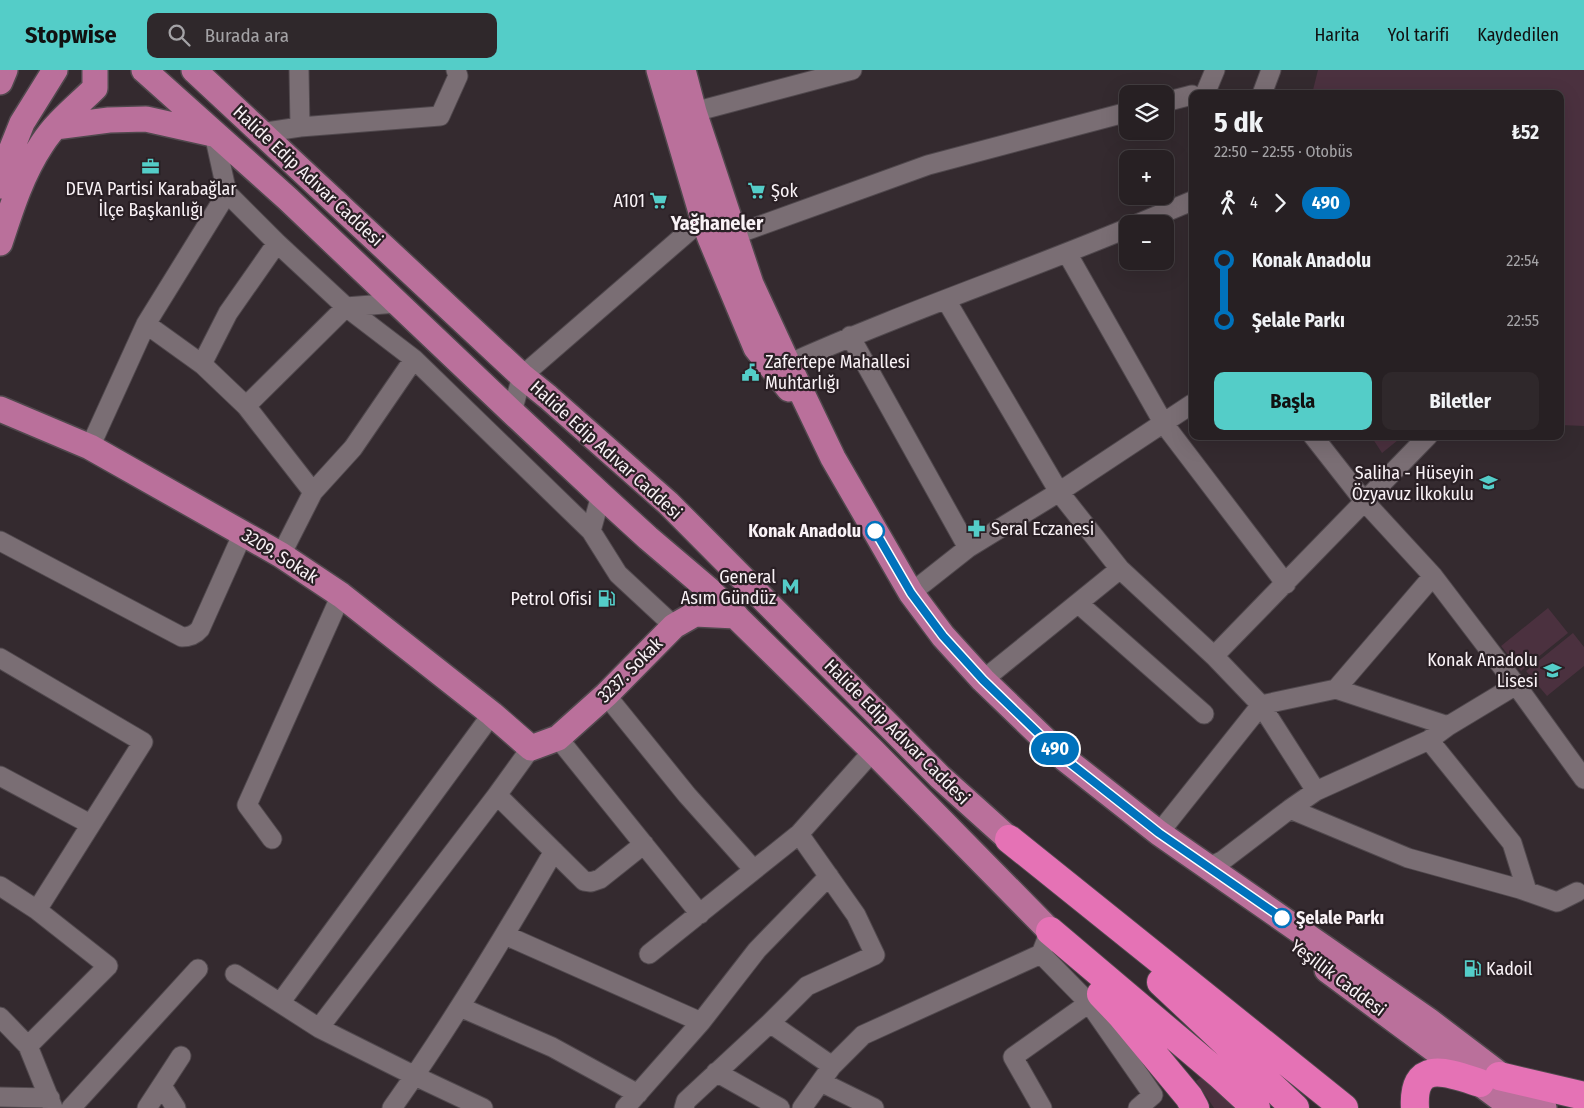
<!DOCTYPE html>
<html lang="tr">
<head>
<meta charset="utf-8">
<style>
	body { margin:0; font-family:"Fira Sans Condensed",sans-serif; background:#2f282b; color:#f1f3f6; height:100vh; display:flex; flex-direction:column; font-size:19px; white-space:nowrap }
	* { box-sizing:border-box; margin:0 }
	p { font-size:16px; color:#a4a3a6 }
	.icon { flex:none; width:28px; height:28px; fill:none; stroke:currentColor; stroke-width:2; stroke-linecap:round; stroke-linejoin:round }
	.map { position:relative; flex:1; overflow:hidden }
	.sheet { position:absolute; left:1189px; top:20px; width:375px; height:350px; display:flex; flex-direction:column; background:#272023; border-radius:10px; box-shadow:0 5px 20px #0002,0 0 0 1px #433e41 }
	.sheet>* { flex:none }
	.badge { padding:0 10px; border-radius:16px; font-size:18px; line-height:32px }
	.fabs { position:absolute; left:1119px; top:15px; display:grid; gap:10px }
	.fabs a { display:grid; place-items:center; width:55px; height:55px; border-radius:10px; background:#272023; box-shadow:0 5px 20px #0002,0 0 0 1px #433e41; font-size:25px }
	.map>.badge { position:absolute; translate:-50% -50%; box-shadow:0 0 0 2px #fff }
	.legs { display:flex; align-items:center; gap:8px; height:55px; padding:0 25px; font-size:16px }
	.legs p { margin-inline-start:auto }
	.overview { display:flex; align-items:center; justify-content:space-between; height:85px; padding:0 25px }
	h1 { font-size:28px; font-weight:700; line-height:38px }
	.primary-button { display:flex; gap:10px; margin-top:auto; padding:10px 25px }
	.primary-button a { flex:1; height:58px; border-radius:10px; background:#54cdc8; color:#111; font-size:20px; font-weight:700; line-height:58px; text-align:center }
	.primary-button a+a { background:#2f282b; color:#f1f3f6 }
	ul { padding:0 25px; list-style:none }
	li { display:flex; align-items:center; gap:18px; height:60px; font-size:19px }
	li i { display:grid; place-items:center; width:8px; height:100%; margin:0 6px; background:currentColor }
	li i::after { content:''; width:12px; height:12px; margin:-6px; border:4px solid; border-radius:50%; background:#272023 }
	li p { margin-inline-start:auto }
	li:first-child i { background:linear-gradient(#0000 50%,currentColor 0) }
	li:last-child i { background:linear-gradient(currentColor 50%,#0000 0) }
	header { display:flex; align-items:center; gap:30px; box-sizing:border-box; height:70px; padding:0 25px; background:#54cdc8; color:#111 }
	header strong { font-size:24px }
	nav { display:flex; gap:28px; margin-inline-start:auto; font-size:18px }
	.search { width:350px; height:45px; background:#2f282b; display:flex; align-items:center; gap:12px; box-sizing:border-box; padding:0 18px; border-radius:10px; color:#a4a3a6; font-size:19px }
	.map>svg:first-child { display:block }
	.green { fill:#4b313f }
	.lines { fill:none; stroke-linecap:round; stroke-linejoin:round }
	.minor-casing { stroke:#50484d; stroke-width:21 }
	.major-casing { stroke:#50484d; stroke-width:28 }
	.highway-casing { stroke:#50484d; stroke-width:30 }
	.minor { stroke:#7a6e74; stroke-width:19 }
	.major { stroke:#ba709b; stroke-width:25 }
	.highway { stroke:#e572b5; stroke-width:28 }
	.line-1-casing { stroke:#fff; stroke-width:11 }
	.line-1 { stroke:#0072bc; stroke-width:8 }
	.stop-1-dot { fill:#fff; stroke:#0072bc; stroke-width:2.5 }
	.labels { text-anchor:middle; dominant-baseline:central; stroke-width:4.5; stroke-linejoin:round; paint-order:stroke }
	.street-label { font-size:18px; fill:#f9f2f6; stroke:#2a2025 }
	.poi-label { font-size:18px; fill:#f9f2f6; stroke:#2a2025; text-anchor:end }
	.stop-label { font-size:18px; font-weight:bold; fill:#f9f2f6; stroke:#2a2025; text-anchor:end }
	.quarter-label { font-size:20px; font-weight:bold; fill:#f9f2f6; stroke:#2a2025 }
</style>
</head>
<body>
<header>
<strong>Stopwise</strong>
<div class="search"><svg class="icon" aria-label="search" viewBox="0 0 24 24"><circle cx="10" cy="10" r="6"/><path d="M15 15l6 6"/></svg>Burada ara</div>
<nav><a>Harita</a><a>Yol tarifi</a><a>Kaydedilen</a></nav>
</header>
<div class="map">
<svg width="1584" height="1038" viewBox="0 0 1584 1038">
	<rect width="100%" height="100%" fill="#342a2f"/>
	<path class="green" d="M1318 0H1584V356L1560 355V24H1312Z
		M1371 366H1403L1382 383Z
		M1548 538 1568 563 1521 601 1501 576Z
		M1573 563 1584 577V596L1547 626 1526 601Z
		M1208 1003 1245 1038H1214L1196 1011Z"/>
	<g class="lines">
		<defs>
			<path id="minor" d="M299 0 300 57
				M1205 24 1215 0
				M1262 24 1271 0
				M1165 32 1192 25
				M694 42 852 0
				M260 63 300 57 440 46 458 6 456 0
				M214 64 227 123 277 173 346 237 414 289 591 461 601 425
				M1137 154 1192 131
				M734 165 928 95 1128 42
				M1067 183 1164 354 1286 514
				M946 230 1059 422 1120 499 1214 586 1261 635 1316 721
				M146 254 203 295 246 336 313 422
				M850 266 968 478
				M202 294 228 243 277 173
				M788 294C899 244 1015 205 1128 158
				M246 336 346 237 397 233
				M512 342 522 306 703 149
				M1313 366 1364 431 1433 506 1516 615 1584 709
				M90 377 146 254 227 123
				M591 461 618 504 674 556
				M0 471 182 567C189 567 195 565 200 559L243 463
				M281 485 313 422 353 378 414 289
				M911 523 968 478 1059 422 1192 334
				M1079 534 1204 644
				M1214 586 1428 366
				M0 588 143 672 37 840
				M983 610 1120 499
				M1336 619 1448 656
				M606 625 687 725 754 800
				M558 668 700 844
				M1429 670 1512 773 1527 821
				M0 706 90 754
				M497 725 584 811 591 812 600 809 644 774
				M1290 739 1408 788 1520 819 1557 832 1577 822
				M1159 763 1261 635 1336 619 1433 506
				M272 769 247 735 341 525
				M1209 797 1222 791 1290 739 1316 721 1429 670 1448 656 1516 615
				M0 816 37 840 108 896 28 976
				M505 865 701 952
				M649 884 799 764
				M1041 884 1089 933 1153 1025 1138 1038
				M235 904 319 958 415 1006 483 1038
				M280 933 492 644
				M460 937 552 977 638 1024
				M0 947 28 976 53 1038
				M770 953 832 996
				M319 958 497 725 531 678
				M716 1002 780 1038
				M821 1012 874 1038
				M162 1016 176 1038
				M0 1027 50 1028
				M71 1038 198 899
				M147 1038 181 986
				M392 1038C451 955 503 869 554 781
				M625 1038 701 952 757 880 829 806
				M684 1038 686 1031 770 953 807 916 875 885 856 845 799 764 873 681
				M802 1038 832 996 863 965 1041 884 1050 861
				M1042 1038 1013 987 1089 933"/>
			<path id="major" d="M144 0 288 129 512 342 601 425 648 468 708 519 873 681 1050 861
				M194 0 522 306 548 327 668 433 940 707 1009 769
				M659 0 703 149 710 168 756 278 789 319
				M683 0 694 42 751 214 788 294 833 388 911 523 943 566 983 610 1065 689 1159 763 1428 950 1544 1038
				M0 12 5 0
				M55 57 109 50 146 49 213 64
				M0 116 8 88 22 53 55 0
				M0 173C11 139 22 104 42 74 56 52 77 36 95 18V0
				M0 339 90 377 281 485 341 525 492 644 531 678 558 668 606 625 674 556 695 544 736 546
				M1327 900 1513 1038"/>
			<path id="highway" d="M1009 769 1344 1038
				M1050 861 1219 1004 1256 1038
				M1161 912 1295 1038
				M1101 924 1121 945 1189 1027 1195 1038
				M1499 1006 1584 1026
				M1415 1038C1412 987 1449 1003 1480 1013"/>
		</defs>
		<use href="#minor" class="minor-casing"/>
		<use href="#major" class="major-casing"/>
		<use href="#highway" class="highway-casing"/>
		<use href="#minor" class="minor"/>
		<use href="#major" class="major"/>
		<use href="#highway" class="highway"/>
	</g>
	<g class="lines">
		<defs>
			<path id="line-1" d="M875 461 911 523 943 566 983 610 1065 689 1159 763 1282 848"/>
		</defs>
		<use href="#line-1" class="line-1-casing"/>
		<use href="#line-1" class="line-1"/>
	</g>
	<defs>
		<symbol id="office-bare" viewBox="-9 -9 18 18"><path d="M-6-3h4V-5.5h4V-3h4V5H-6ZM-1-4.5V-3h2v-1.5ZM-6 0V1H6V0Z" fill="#54cdc8" stroke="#2a2025" stroke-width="2.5" paint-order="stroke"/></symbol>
		<symbol id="supermarket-bare" viewBox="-9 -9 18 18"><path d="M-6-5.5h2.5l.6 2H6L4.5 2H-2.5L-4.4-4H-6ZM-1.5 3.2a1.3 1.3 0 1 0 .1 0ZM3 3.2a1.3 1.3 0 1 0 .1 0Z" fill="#54cdc8" stroke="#2a2025" stroke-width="2.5" paint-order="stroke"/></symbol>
		<symbol id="civic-bare" viewBox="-9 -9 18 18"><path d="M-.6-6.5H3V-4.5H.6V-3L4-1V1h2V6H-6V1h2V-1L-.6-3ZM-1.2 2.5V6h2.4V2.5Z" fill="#54cdc8" stroke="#2a2025" stroke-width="2.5" paint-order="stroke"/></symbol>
		<symbol id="school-bare" viewBox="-9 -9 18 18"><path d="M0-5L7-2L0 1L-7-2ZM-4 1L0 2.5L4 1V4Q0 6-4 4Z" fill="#54cdc8" stroke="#2a2025" stroke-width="2.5" paint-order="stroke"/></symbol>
		<symbol id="pharmacy-bare" viewBox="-9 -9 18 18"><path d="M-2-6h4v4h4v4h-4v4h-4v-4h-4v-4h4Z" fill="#54cdc8" stroke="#2a2025" stroke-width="2.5" paint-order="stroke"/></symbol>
		<symbol id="metro-bare" viewBox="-9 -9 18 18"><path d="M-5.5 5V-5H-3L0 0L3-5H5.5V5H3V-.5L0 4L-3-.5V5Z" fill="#54cdc8" stroke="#2a2025" stroke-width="2.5" paint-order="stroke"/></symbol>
		<symbol id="fuel-bare" viewBox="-9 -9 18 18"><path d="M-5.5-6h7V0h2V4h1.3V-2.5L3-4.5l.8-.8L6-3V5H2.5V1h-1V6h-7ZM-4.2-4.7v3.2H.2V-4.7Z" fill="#54cdc8" stroke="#2a2025" stroke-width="2.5" paint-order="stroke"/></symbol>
	</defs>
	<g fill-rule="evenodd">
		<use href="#office-bare" x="138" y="84" width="25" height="25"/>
		<use href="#supermarket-bare" x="744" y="108" width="25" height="25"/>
		<use href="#supermarket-bare" x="646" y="118" width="25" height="25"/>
		<use href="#civic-bare" x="738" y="290" width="25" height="25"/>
		<use href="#school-bare" x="1476" y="400" width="25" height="25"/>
		<use href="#pharmacy-bare" x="964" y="446" width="25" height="25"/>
		<use href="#metro-bare" x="778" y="504" width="25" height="25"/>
		<use href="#fuel-bare" x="594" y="516" width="25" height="25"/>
		<use href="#school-bare" x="1540" y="588" width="25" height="25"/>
		<use href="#fuel-bare" x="1460" y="886" width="25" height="25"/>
	</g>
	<g class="stop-1-dot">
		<circle cx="875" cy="461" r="9"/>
		<circle cx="1282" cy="848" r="9"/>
	</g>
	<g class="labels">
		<g class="street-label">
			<text transform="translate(308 106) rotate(43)">Halide Edip Adıvar Caddesi</text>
			<text transform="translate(606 380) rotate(42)">Halide Edip Adıvar Caddesi</text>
			<text transform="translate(280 486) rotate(32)">3209. Sokak</text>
			<text transform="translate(630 600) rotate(-45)">3237. Sokak</text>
			<text transform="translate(897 662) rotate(45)">Halide Edip Adıvar Caddesi</text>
			<text transform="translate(1338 908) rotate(37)">Yeşillik Caddesi</text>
		</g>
		<g class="poi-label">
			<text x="151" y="119" text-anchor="middle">DEVA Partisi Karabağlar<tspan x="151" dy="21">İlçe Başkanlığı</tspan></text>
			<text x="771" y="121" text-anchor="start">Şok</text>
			<text x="645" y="131">A101</text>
			<text x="765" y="292" text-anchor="start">Zafertepe Mahallesi<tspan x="765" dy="21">Muhtarlığı</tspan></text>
			<text x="1474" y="403">Saliha - Hüseyin<tspan x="1474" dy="21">Özyavuz İlkokulu</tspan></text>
			<text x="991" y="459" text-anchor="start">Seral Eczanesi</text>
			<text x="776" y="507">General<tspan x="776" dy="21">Asım Gündüz</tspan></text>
			<text x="592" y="529">Petrol Ofisi</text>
			<text x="1538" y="590">Konak Anadolu<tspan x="1538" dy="21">Lisesi</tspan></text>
			<text x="1486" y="899" text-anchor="start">Kadoil</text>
		</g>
		<g class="stop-label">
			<text x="861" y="461">Konak Anadolu</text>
			<text x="1296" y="848" text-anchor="start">Şelale Parkı</text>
		</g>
		<g class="quarter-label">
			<text x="717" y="153">Yağhaneler</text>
		</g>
	</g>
</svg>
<div class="fabs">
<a><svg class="icon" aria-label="layers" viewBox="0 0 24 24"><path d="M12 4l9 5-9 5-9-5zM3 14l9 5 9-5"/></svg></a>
<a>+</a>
<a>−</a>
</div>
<b class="badge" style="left:1055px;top:679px;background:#0072bc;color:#fff">490</b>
<section class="sheet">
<div class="overview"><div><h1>5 dk</h1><p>22:50 – 22:55 · Otobüs</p></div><b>₺52</b></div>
<div class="legs"><svg class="icon" aria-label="walk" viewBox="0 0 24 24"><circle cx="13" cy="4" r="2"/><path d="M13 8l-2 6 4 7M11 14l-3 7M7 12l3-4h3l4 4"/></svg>4<svg class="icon" aria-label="forward" viewBox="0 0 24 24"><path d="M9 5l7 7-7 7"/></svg><b class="badge" style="background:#0072bc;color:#fff">490</b></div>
<ul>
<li><i style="color:#0072bc"></i><b>Konak Anadolu</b><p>22:54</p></li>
<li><i style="color:#0072bc"></i><b>Şelale Parkı</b><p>22:55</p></li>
</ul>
<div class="primary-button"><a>Başla</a><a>Biletler</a></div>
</section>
</div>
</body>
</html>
